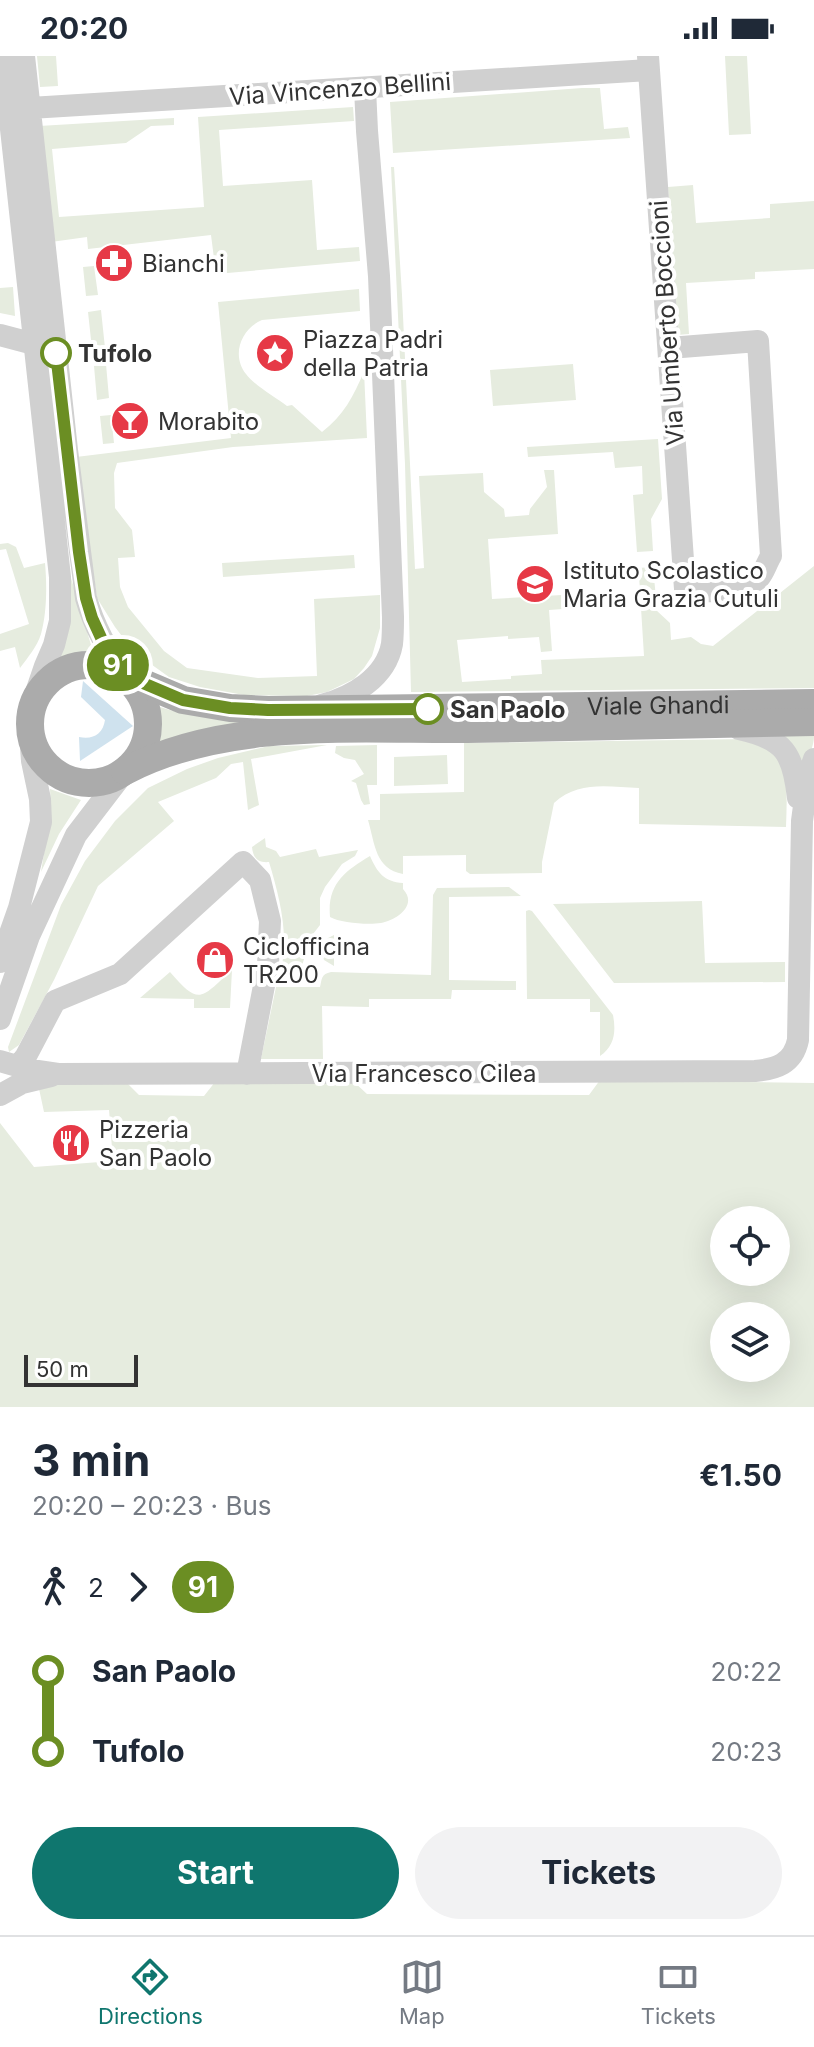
<!DOCTYPE html>
<html lang="en">
<head>
<meta charset="utf-8">
<style>
	body { margin:0; font-family:Inter,sans-serif; background:#f2f2f3; color:#1f2937; height:100vh; display:flex; flex-direction:column; font-size:30px; white-space:nowrap }
	* { box-sizing:border-box; margin:0 }
	p { font-size:26px; color:#747a83 }
	.icon { flex:none; width:44px; height:44px; fill:none; stroke:currentColor; stroke-width:2; stroke-linecap:round; stroke-linejoin:round }
	.map { position:relative; height:1351px; overflow:hidden }
	.drawer { display:flex; flex-direction:column; background:#fff; flex:1 }
	.drawer>* { flex:none }
	.badge { padding:0 16px; border-radius:26px; font-size:28px; line-height:52px }
	.fabs { position:absolute; left:710px; top:1150px; display:grid; gap:16px }
	.fabs a { display:grid; place-items:center; width:80px; height:80px; border-radius:50%; background:#fff; box-shadow:0 8px 32px #0002; font-size:40px }
	.scale { position:absolute; left:24px; bottom:20px; width:114px; box-sizing:border-box; padding-left:8px; border:4px solid #333; border-top:0; font-size:22px; line-height:28px; white-space:nowrap; color:#333; -webkit-text-stroke:6px #fff; paint-order:stroke }
	.map>.badge { position:absolute; translate:-50% -50%; box-shadow:0 0 0 4px #fff }
	.legs { display:flex; align-items:center; gap:12px; height:88px; padding:0 32px; font-size:26px }
	.legs p { margin-inline-start:auto }
	.summary { display:flex; align-items:center; justify-content:space-between; height:136px; padding:0 32px }
	h1 { font-size:44px; font-weight:700; line-height:60px }
	.primary-button { display:flex; gap:16px; margin-top:auto; padding:16px 32px }
	.primary-button a { flex:1; height:92px; border-radius:48px; background:#0f766e; color:#fff; font-size:32px; font-weight:700; line-height:92px; text-align:center }
	.primary-button a+a { background:#f2f2f3; color:#1f2937 }
	ul { padding:0 32px; list-style:none }
	li { display:flex; align-items:center; gap:28px; height:80px; font-size:30px }
	li i { display:grid; place-items:center; width:12px; height:100%; margin:0 10px; background:currentColor }
	li i::after { content:''; width:20px; height:20px; margin:-10px; border:6px solid; border-radius:50%; background:#fff }
	li p { margin-inline-start:auto }
	li:first-child i { background:linear-gradient(#0000 50%,currentColor 0) }
	li:last-child i { background:linear-gradient(currentColor 50%,#0000 0) }
	.status { display:flex; justify-content:space-between; align-items:center; height:56px; padding:0 40px; background:#fff; direction:ltr }
	.status svg { height:22px; fill:currentColor }
	.menu { display:flex; justify-content:space-around; align-items:center; height:112px; border-top:2px solid #e0e1e3; background:#fff; font-size:22px; color:#747a83 }
	.menu a { display:grid; justify-items:center; gap:4px }
	.menu .active { color:#0f766e }
	.map>svg:first-child { display:block }
	.green { fill:#e6ecdf; fill-rule:evenodd }
	.water { fill:#cfe2ee }
	.lines { fill:none; stroke-linecap:round; stroke-linejoin:round }
	.minor { stroke:#d0d0d0; stroke-width:22 }
	.major { stroke:#ababab; stroke-width:28 }
	.line-1-casing { stroke:#fff; stroke-width:18 }
	.line-1 { stroke:#6b8e23; stroke-width:12 }
	.stop-1-dot { fill:#fff; stroke:#6b8e23; stroke-width:4 }
	.labels { text-anchor:middle; dominant-baseline:central; stroke-width:8; stroke-linejoin:round; paint-order:stroke }
	.street-label { font-size:24px; fill:#333; stroke:#fff }
	.poi-label { font-size:24px; fill:#333; stroke:#fff; text-anchor:start }
	.stop-label { font-size:24px; font-weight:bold; fill:#333; stroke:#fff; text-anchor:start }
</style>
</head>
<body>
<div class="status"><b>20:20</b><svg viewBox="0 0 49 12"><path d="M0 12V9h3v3zM5 12V6h3v6zM10 12V3h3v9zM15 12V0h3v12zM26 1h20v11H26zM47 4h2v5h-2z"/></svg></div>
<div class="map">
<svg width="814" height="1351" viewBox="0 0 814 1351">
	<rect width="100%" height="100%" fill="#fff"/>
	<path class="green" d="M37 0H56L58 30 40 31Z
		M725 0H747L751 78 729 79Z
		M582 32H600L604 73 628 71 630 82 393 97 390 46Z
		M353 51 354 65 219 74 223 130 312 124 317 194 359 191 360 205 216 218 211 179 88 193 87 181 51 186 39 70 174 62V69L151 70 126 87 52 93 59 161 204 151 198 61Z
		M391 111H394L402 239 415 513 424 512 419 420 483 417 484 436 504 453 505 461 529 459 530 453 547 431 544 414H554L558 478 488 483 492 543 562 539 563 553 549 554 552 595 541 596 539 581 508 583V580L457 584 462 626 511 623V620L542 618 541 604 644 600 641 552 656 554 670 567 671 584 691 581 701 588 713 590 814 510V632L411 636 405 408Z
		M693 129 696 167 770 162V148L814 145V213L755 216V223L686 227 689 278 677 279 668 131Z
		M94 210 98 239 86 240 83 211Z
		M13 231 15 260 0 257V232Z
		M359 233 360 255 262 264C241 273 231 299 246 318 254 329 275 341 287 350L292 349 322 376C343 360 354 340 364 315L367 382 233 391 117 407 114 417 115 452 132 474 135 501 118 502 120 531 128 551 164 595 187 612 258 622 317 620 314 543 380 539V572L372 600 364 612 354 623 327 636 307 640 244 639 200 631 169 621 134 596 115 571 97 542 76 401 231 382 218 246Z
		M101 254 105 292 92 293 88 256Z
		M106 308 109 342 97 344 94 310Z
		M573 308 576 344 493 350 490 314Z
		M111 359 114 387 103 388 100 360Z
		M658 383 662 443 651 463 653 495 637 496 633 439 643 438 642 410 615 412 613 396 528 401 527 391Z
		M8 487 16 491 24 512 45 507C47 529 47 556 41 578 37 591 28 601 20 612L15 591 0 595V578L29 568 6 493 0 494V488Z
		M354 499 355 512 223 521 222 507Z
		M653 511 656 542 641 543 638 512Z
		M71 522 94 599C81 597 70 600 58 606Z
		M157 650C190 662 226 663 262 666L154 692 158 674Z
		M781 680H814C814 692 807 702 802 714Z
		M747 683C792 694 787 735 786 771L639 768V732C609 731 579 724 554 747L542 806V817L470 818 466 815V799L403 800V818C375 813 375 788 368 764H380V738L464 736V687Z
		M327 689 251 703 259 749 248 754 243 706 231 708 216 722 158 746 174 765 98 830 54 924 19 989 9 996 8 991 61 849 85 805 115 765 148 732 187 713 218 702 269 690Z
		M377 689V729H367L370 748 364 749 361 744 356 727 351 725 364 718 355 704 344 702 335 697 336 690Z
		M447 699 448 728 394 730V701Z
		M50 733 81 744 59 778 41 816 51 753Z
		M265 782 266 791 276 795 280 801 316 793 319 801 358 794 355 800 342 808 325 831 320 842V869L310 882 302 910 298 915 280 918C290 881 280 843 269 806 258 807 253 802 252 791Z
		M370 800C377 816 384 826 403 827V833C418 849 397 864 381 867 368 869 340 867 330 861 327 828 345 815 370 800Z
		M509 831 521 840 449 841V924L516 925V934H452L451 943H369V951L322 950 323 1003H261L276 931H320C322 923 321 918 331 916L431 919 433 839 437 832Z
		M702 845 705 907 785 906V926L614 927 553 848Z
		M529 854 532 855 613 959C616 975 615 990 600 1000V956H590V943H527L526 855Z
		M334 879V910L324 904 320 893 328 882Z
		M232 914 230 952H194V943L140 942 170 916C200 951 201 942 232 914Z
		M600 1024 814 1027V1351H0V1067L34 1111 113 1105 109 1054 44 1056 38 1028 127 1027 139 1039 204 1040 215 1026 353 1025 367 1038 589 1039ZM724 1164H776V1216H724ZM724 1260H776V1312H724Z"/>
	<path class="water" d="M83 625 133 670 80 705 79 681C93 684 103 678 105 664L81 641Z"/>
	<g class="lines">
		<path class="minor" d="M3 0 60 521V565L54 589 45 610 31 651
			M24 0 67 394 86 542C94 571 108 594 124 619
			M648 0 685 533C706 536 742 539 759 522 764 517 767 506 771 500L758 285 669 292
			M30 52 649 14
			M0 279 34 288
			M322 649C352 641 386 622 392 588 393 579 393 570 393 561L379 220 367 75 365 32
			M739 673C785 683 793 697 798 742
			M0 906 19 852 41 766 40 743 32 705 30 678
			M0 963 29 880 76 779 125 715
			M0 1005 31 1014 58 1018 755 1015C776 1013 793 1008 798 984L802 765 808 720 814 703
			M18 1010 26 1000 55 945 120 918 243 806 260 824 270 865 268 909 247 1018
			M0 1039 22 1027 51 1020"/>
		<g class="major">
			<circle cx="89" cy="668" r="59"/>
			<path id="s1" d="M124 619 183 644 230 652 268 654 814 647"/>
			<path d="M125 715C227 662 356 674 467 673 582 671 698 669 814 666"/>
		</g>
	</g>
	<g class="lines">
		<defs>
			<path id="line-1" d="M56 297 79 496 86 542 92 562 103 586 124 619 183 644 230 652 268 654 428 653"/>
		</defs>
		<use href="#line-1" class="line-1-casing"/>
		<use href="#line-1" class="line-1"/>
	</g>
	<defs>
		<symbol id="pharmacy-disc" viewBox="-11 -11 22 22"><circle r="9.5" fill="#e63946" stroke="#fff"/><path d="M-2-6h4v4h4v4h-4v4h-4v-4h-4v-4h4Z" fill="#fff"/></symbol>
		<symbol id="sight-disc" viewBox="-11 -11 22 22"><circle r="9.5" fill="#e63946" stroke="#fff"/><path d="M0-6L1.8-2.2L6-1.7L2.9 1.2L3.7 5.4L0 3.3L-3.7 5.4L-2.9 1.2L-6-1.7L-1.8-2.2Z" fill="#fff"/></symbol>
		<symbol id="bar-disc" viewBox="-11 -11 22 22"><circle r="9.5" fill="#e63946" stroke="#fff"/><path d="M-6-5H6L.8 .8V4.5H3.5V6h-7V4.5H-.8V.8Z" fill="#fff"/></symbol>
		<symbol id="school-disc" viewBox="-11 -11 22 22"><circle r="9.5" fill="#e63946" stroke="#fff"/><path d="M0-5L7-2L0 1L-7-2ZM-4 1L0 2.5L4 1V4Q0 6-4 4Z" fill="#fff"/></symbol>
		<symbol id="shop-disc" viewBox="-11 -11 22 22"><circle r="9.5" fill="#e63946" stroke="#fff"/><path d="M-5-2.5h2.3a2.7 3.5 0 0 1 5.4 0H5L5.5 6h-11ZM-1.5-2.5h3a1.5 2.3 0 0 0-3 0Z" fill="#fff"/></symbol>
		<symbol id="restaurant-disc" viewBox="-11 -11 22 22"><circle r="9.5" fill="#e63946" stroke="#fff"/><path d="M-5-6h1v4h1v-4h1v4h1v-4h1v5L-1.5 .5V6h-2V.5L-5-1ZM5-6V6H3V1.5H1.5Q1.5-4 5-6Z" fill="#fff"/></symbol>
	</defs>
	<g fill-rule="evenodd">
		<use href="#pharmacy-disc" x="92" y="185" width="44" height="44"/>
		<use href="#sight-disc" x="253" y="275" width="44" height="44"/>
		<use href="#bar-disc" x="108" y="343" width="44" height="44"/>
		<use href="#school-disc" x="513" y="506" width="44" height="44"/>
		<use href="#shop-disc" x="193" y="882" width="44" height="44"/>
		<use href="#restaurant-disc" x="49" y="1065" width="44" height="44"/>
	</g>
	<g class="stop-1-dot">
		<circle cx="56" cy="297" r="14"/>
		<circle cx="428" cy="653" r="14"/>
	</g>
	<g class="labels">
		<g class="street-label">
			<text transform="translate(340 33) rotate(-4)">Via Vincenzo Bellini</text>
			<text transform="translate(667 267) rotate(-94)">Via Umberto Boccioni</text>
			<text stroke="none"><textPath href="#s1" startOffset="540">Viale Ghandi</textPath></text>
			<text x="424" y="1017">Via Francesco Cilea</text>
		</g>
		<g class="poi-label">
			<text x="142" y="207">Bianchi</text>
			<text x="303" y="283">Piazza Padri<tspan x="303" dy="28">della Patria</tspan></text>
			<text x="158" y="365">Morabito</text>
			<text x="563" y="514">Istituto Scolastico<tspan x="563" dy="28">Maria Grazia Cutuli</tspan></text>
			<text x="243" y="890">Ciclofficina<tspan x="243" dy="28">TR200</tspan></text>
			<text x="99" y="1073">Pizzeria<tspan x="99" dy="28">San Paolo</tspan></text>
		</g>
		<g class="stop-label">
			<text x="78" y="297">Tufolo</text>
			<text x="450" y="653">San Paolo</text>
		</g>
	</g>
</svg>
<div class="fabs">
<a><svg class="icon" aria-label="locate" viewBox="0 0 24 24"><circle cx="12" cy="12" r="6"/><path d="M12 2v4M12 18v4M2 12h4M18 12h4"/></svg></a>
<a><svg class="icon" aria-label="layers" viewBox="0 0 24 24"><path d="M12 4l9 5-9 5-9-5zM3 14l9 5 9-5"/></svg></a>
</div>
<div class="scale">50 m</div>
<b class="badge" style="left:118px;top:609px;background:#6b8e23;color:#fff">91</b>
</div>
<section class="drawer">
<div class="summary"><div><h1>3 min</h1><p>20:20 – 20:23 · Bus</p></div><b>€1.50</b></div>
<div class="legs"><svg class="icon" aria-label="walk" viewBox="0 0 24 24"><circle cx="13" cy="4" r="2"/><path d="M13 8l-2 6 4 7M11 14l-3 7M7 12l3-4h3l4 4"/></svg>2<svg class="icon" aria-label="forward" viewBox="0 0 24 24"><path d="M9 5l7 7-7 7"/></svg><b class="badge" style="background:#6b8e23;color:#fff">91</b></div>
<ul>
<li><i style="color:#6b8e23"></i><b>San Paolo</b><p>20:22</p></li>
<li><i style="color:#6b8e23"></i><b>Tufolo</b><p>20:23</p></li>
</ul>
<div class="primary-button"><a>Start</a><a>Tickets</a></div>
</section>
<nav class="menu">
<a class="active"><svg class="icon" aria-label="directions" viewBox="0 0 24 24"><path d="M12 3l9 9-9 9-9-9zM9 14v-3h6M13 9l2 2-2 2"/></svg>Directions</a>
<a><svg class="icon" aria-label="map" viewBox="0 0 24 24"><path d="M3 6l6-2 6 2 6-2v14l-6 2-6-2-6 2zM9 4v14M15 6v14"/></svg>Map</a>
<a><svg class="icon" aria-label="tickets" viewBox="0 0 24 24"><path d="M3 7h18v10H3zM15 7v10"/></svg>Tickets</a>
</nav>
</body>
</html>
